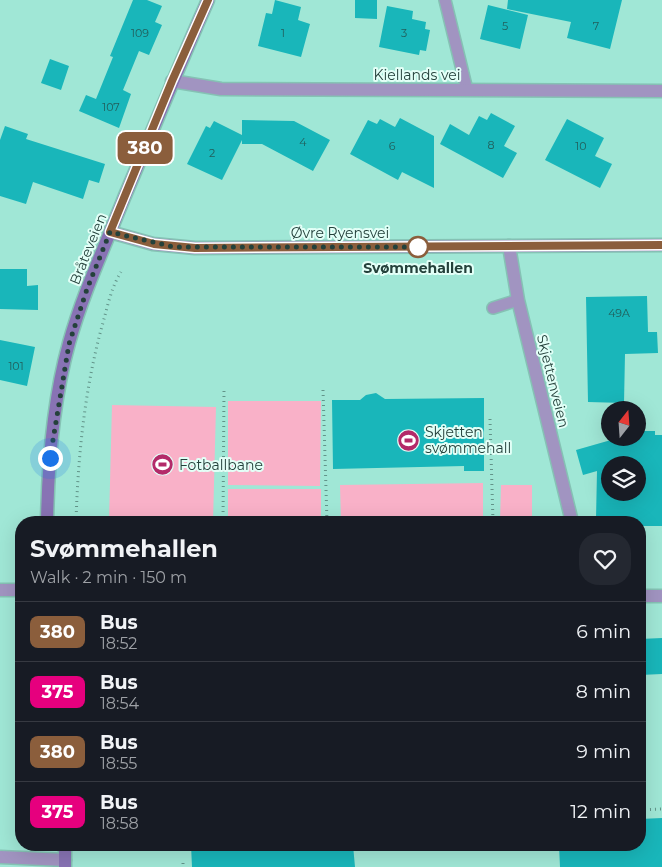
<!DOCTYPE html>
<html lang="en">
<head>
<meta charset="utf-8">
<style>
	body { margin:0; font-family:Montserrat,sans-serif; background:#242831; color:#f1f3f6; height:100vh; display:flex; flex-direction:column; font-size:19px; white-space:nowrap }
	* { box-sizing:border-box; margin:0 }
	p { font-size:16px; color:#9ea1a6 }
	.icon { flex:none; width:28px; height:28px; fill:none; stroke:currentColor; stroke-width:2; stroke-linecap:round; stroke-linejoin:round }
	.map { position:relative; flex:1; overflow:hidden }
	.side { position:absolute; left:15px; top:516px; width:631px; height:335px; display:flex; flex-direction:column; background:#171b24; border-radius:20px; box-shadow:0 5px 20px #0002 }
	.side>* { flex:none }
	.badge { padding:0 10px; border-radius:8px; font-size:18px; line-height:32px }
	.needle { width:32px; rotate:17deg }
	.fabs { position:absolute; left:601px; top:401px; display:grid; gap:10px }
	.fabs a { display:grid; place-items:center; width:45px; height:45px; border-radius:50%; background:#171b24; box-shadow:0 5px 20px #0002; font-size:25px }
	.you { position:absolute; width:25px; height:25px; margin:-12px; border:4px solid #fff; border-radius:50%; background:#1a73e8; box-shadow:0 0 0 8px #1a73e833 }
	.map>.badge { position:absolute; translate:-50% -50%; box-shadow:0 0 0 2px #fff }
	.round { display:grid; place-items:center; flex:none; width:52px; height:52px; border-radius:20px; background:#242831 }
	.headline { display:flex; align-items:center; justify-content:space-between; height:85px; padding:0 15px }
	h1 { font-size:24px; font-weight:700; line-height:38px }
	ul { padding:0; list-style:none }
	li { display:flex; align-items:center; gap:15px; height:60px; padding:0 15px; border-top:1px solid #363941 }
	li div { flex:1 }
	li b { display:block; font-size:19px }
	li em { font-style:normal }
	li .badge { min-width:55px; font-weight:700; text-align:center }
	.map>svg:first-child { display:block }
	.green { fill:#f9b1c8 }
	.building { fill:#19b6ba; fill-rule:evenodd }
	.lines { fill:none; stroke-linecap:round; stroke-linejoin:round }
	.service-casing { stroke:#85c2b4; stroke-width:14 }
	.minor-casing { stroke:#85c2b4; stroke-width:15 }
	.tertiary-casing { stroke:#85c2b4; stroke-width:15 }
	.secondary-casing { stroke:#85c2b4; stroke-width:15 }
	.path { stroke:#629489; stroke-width:3; stroke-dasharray:1 4; stroke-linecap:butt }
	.service { stroke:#a194c1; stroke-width:11 }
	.minor { stroke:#a194c1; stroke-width:12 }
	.tertiary { stroke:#a194c1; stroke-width:12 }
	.secondary { stroke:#8873b4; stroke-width:12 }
	.line-casing { stroke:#fff; stroke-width:11 }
	.line { stroke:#8b5e3c; stroke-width:8 }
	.walk { stroke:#24413b; stroke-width:5; stroke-dasharray:0 9 }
	.stop-dot { fill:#fff; stroke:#8b5e3c; stroke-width:2.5 }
	.labels { text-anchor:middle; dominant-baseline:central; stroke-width:4; stroke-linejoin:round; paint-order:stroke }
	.number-label { font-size:11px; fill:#215e5b }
	.street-label { font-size:14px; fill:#24413b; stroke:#e3fff7 }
	.stop-label { font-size:14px; font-weight:bold; fill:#24413b; stroke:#e3fff7 }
	.poi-label { font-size:14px; fill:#24413b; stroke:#e3fff7; text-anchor:start }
</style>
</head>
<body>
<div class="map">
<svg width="662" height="867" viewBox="0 0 662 867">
	<rect width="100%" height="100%" fill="#a0e7d6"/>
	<path class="green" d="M228 401H321L320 486 228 485Z
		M112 405 216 407 213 522H109Z
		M483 483V522H341L340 485Z
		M501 485H532V522H500Z
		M228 489H321V522H228Z"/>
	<path class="building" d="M133 0H147L162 6 155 22 162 25 149 55 139 51 123 90 131 94 119 128 79 111 86 95 96 99 113 57 110 56Z
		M275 0 301 7 298 20 310 24 301 57 258 46 266 13 272 14Z
		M355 0H377V19L355 18Z
		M508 0H622L610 49 567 38 571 22 507 9Z
		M488 5 528 15 520 49 480 39Z
		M387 6 413 11 412 19 426 22 425 29 430 30 426 51 420 50 419 55 379 47Z
		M50 59 69 66 61 90 41 83Z
		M491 113 515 126 504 146 517 153 503 178 440 144 450 124 469 135 479 116 487 120Z
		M400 118 434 136V188L402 172 398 180 350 154 368 120 377 124 380 119 395 127Z
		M567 119 604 138 595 156 612 164 600 188 545 160Z
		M242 120 294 121 330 140 313 171 262 144H242V140L222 180 187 164 206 126 210 128 214 121 242 135Z
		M5 126 28 134 26 139 105 164 99 183 89 180 83 199 33 182 26 204 0 196V140Z
		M0 269H27V286L38 285V310L0 309Z
		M647 296 648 332H657L658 353 625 354 624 403 588 402 586 297Z
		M0 340 35 347 27 386 0 380Z
		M376 393 385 399 484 398V471H464V466L333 469 332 400H360L366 395Z
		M638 431H655V435H662V526H640V522L596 519 597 471 583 475 576 450 618 438H638ZM610 465H638V492H610Z
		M662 638V674L640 675V639Z
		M662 818V867H560L559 845H640V819Z
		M191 845H353L355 867H192Z"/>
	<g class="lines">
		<defs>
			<path id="service" d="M445 0 467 90
				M493 308 518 300"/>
			<path id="minor" d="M172 81 221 89 662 91
				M509 246 518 300 572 522
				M0 590H21
				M640 596H662
				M0 857 65 860"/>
			<path id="tertiary" d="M110 232 153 244 195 248 662 245"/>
			<path id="secondary" d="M47 522C48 464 53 400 69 343 83 293 105 246 124 198 152 132 179 66 208 0
				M65 867V845"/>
		</defs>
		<use href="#service" class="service-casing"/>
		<use href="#minor" class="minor-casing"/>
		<use href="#tertiary" class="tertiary-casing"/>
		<use href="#secondary" class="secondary-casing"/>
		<path class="path" d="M323 390 327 522
			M490 419 493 522
			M76 522C78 454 85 385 104 319 108 304 112 286 121 272
			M223 522 224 391
			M17 639 21 638
			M16 688H21
			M640 810 662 809
			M183 863V867"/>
		<use href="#service" class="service"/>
		<use href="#minor" class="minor"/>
		<use href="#tertiary" class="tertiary"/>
		<use href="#secondary" class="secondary"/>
	</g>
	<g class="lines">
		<defs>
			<path id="line" d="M208 0 172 81 110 232 154 244 195 248 662 245"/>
		</defs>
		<use href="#line" class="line-casing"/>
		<use href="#line" class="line"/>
		<path class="walk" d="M50 458 69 344 87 289 110 232 174 247H418"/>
	</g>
	<defs>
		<symbol id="stadium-disc" viewBox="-11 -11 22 22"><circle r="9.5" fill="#b32a69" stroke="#e3fff7"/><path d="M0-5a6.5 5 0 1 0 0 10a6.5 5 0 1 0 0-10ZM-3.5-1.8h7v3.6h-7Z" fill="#fff"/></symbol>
	</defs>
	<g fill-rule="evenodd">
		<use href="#stadium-disc" x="396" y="428" width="25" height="25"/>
		<use href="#stadium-disc" x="150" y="452" width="25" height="25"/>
	</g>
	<circle class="stop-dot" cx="418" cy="247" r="10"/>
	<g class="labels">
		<g class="number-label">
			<text x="505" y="26">5</text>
			<text x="596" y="26">7</text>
			<text x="140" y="33">109</text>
			<text x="283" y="33">1</text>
			<text x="404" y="33">3</text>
			<text x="111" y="107">107</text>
			<text x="303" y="142">4</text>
			<text x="491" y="145">8</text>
			<text x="392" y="146">6</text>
			<text x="581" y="146">10</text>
			<text x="212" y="153">2</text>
			<text x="619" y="313">49A</text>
			<text x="16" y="366">101</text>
		</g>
		<g class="street-label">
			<text x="417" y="75">Kiellands vei</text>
			<text x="340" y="233">Øvre Ryensvei</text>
			<text transform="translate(88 249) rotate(-68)">Bråteveien</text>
			<text transform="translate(553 381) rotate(76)">Skjettenveien</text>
		</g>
		<g class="stop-label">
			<text x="418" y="268">Svømmehallen</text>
		</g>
		<g class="poi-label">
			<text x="425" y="432">Skjetten<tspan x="425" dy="16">svømmehall</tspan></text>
			<text x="179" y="465">Fotballbane</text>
		</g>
	</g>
</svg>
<div class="fabs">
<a><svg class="needle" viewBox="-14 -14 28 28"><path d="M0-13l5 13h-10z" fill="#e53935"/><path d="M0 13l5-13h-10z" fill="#9ea1a6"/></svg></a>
<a><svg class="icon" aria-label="layers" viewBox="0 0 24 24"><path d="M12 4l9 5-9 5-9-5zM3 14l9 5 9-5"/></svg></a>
</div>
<div class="you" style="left:50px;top:458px"></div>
<b class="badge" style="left:145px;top:148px;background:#8b5e3c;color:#fff">380</b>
<section class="side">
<div class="headline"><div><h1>Svømmehallen</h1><p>Walk · 2 min · 150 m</p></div><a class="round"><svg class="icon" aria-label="heart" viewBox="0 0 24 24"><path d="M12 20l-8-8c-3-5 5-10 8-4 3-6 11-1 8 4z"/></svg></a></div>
<ul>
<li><span class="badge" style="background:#8b5e3c;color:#fff">380</span><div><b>Bus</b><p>18:52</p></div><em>6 min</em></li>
<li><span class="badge" style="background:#e6007e;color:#fff">375</span><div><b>Bus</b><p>18:54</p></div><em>8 min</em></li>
<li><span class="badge" style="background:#8b5e3c;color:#fff">380</span><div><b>Bus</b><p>18:55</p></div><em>9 min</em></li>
<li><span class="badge" style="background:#e6007e;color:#fff">375</span><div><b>Bus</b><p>18:58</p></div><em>12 min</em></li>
</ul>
</section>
</div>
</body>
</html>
